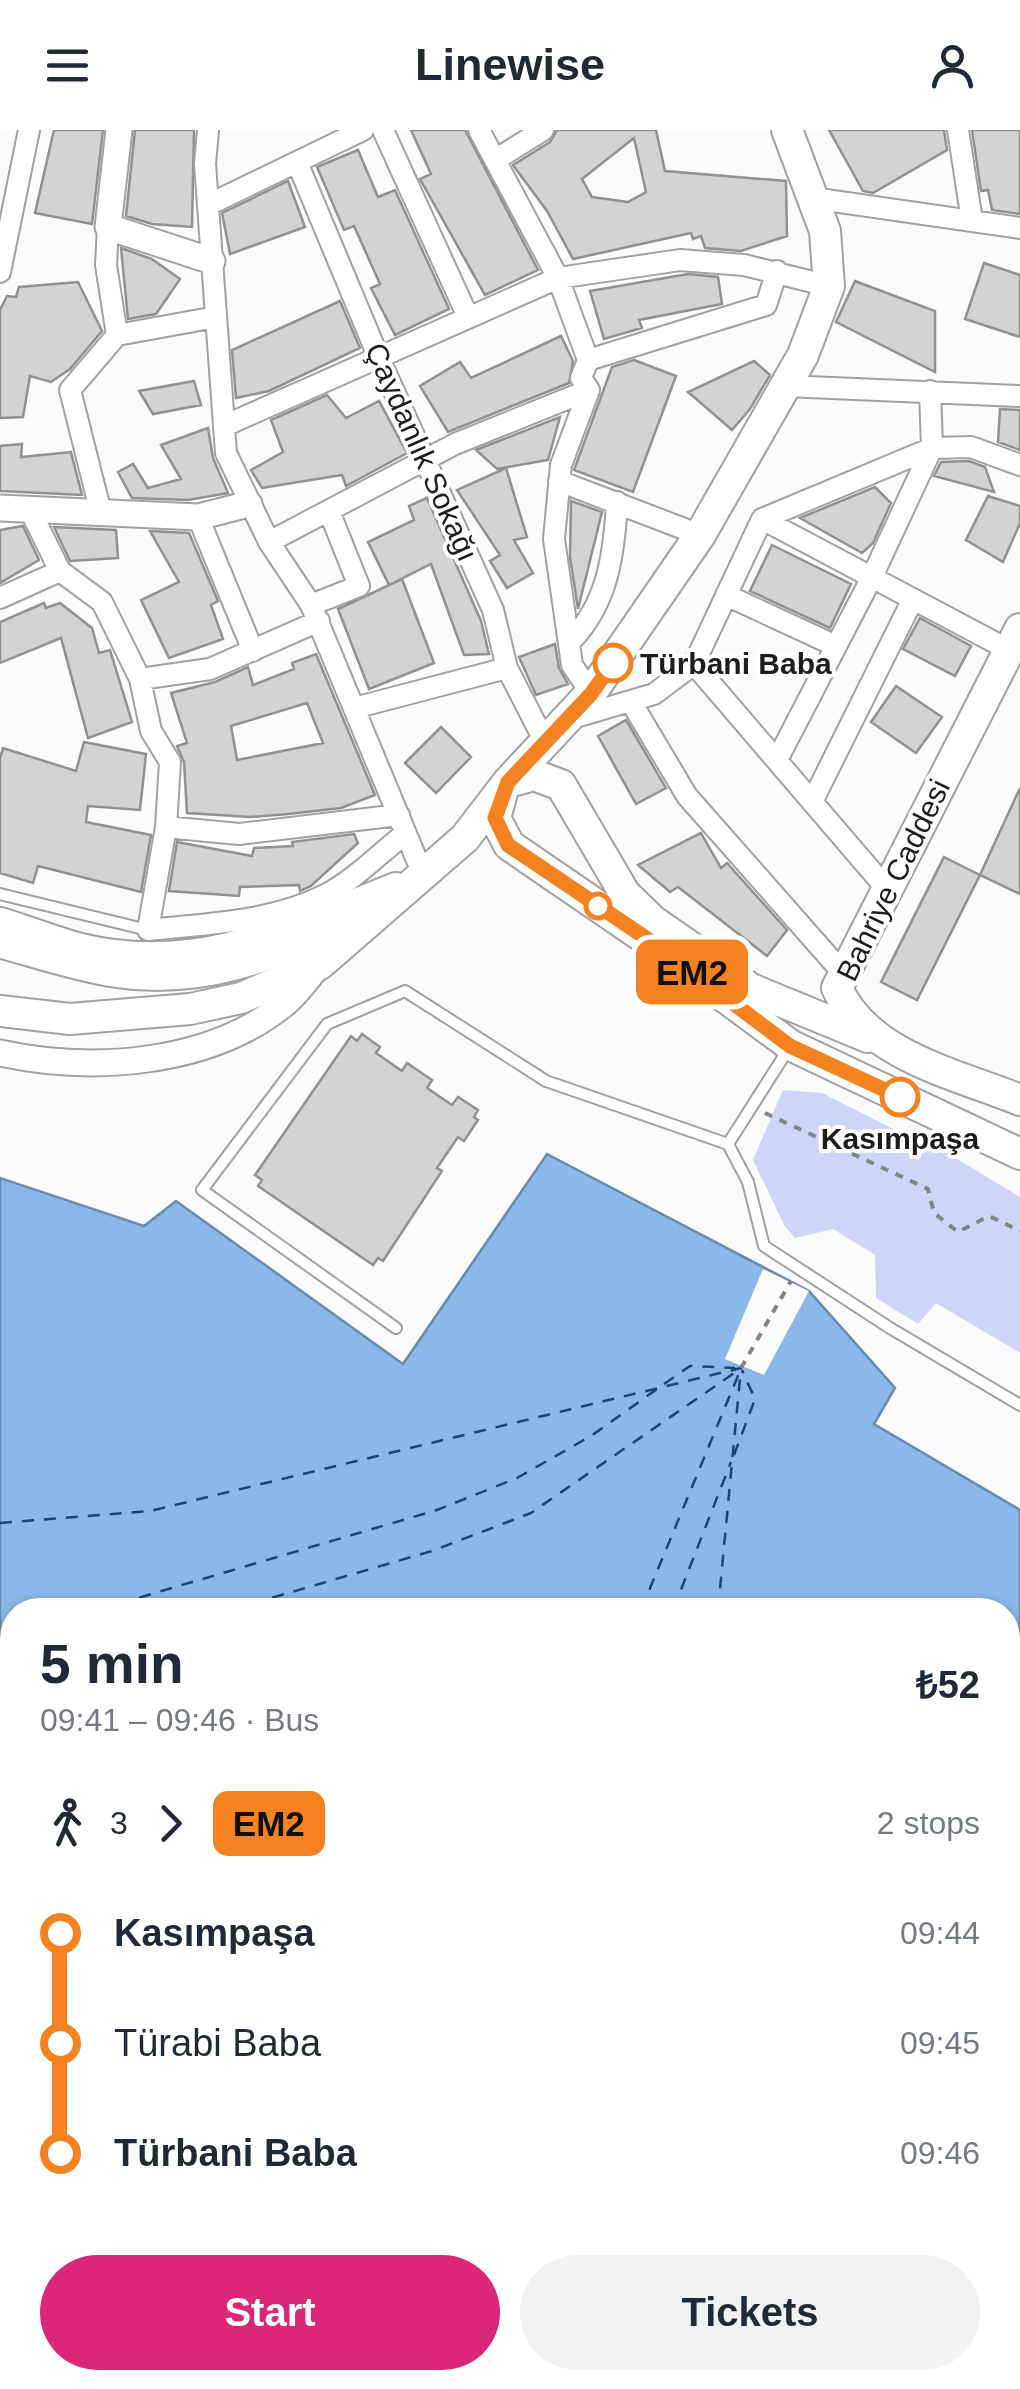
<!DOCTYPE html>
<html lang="en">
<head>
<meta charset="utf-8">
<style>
	body { margin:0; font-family:Arial,sans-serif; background:#f2f2f3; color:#1f2937; height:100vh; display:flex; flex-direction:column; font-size:38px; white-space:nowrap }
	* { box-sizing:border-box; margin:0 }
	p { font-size:32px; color:#747a83 }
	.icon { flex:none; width:55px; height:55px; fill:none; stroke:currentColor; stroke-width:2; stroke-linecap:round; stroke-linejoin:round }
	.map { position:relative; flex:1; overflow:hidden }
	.side { position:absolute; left:0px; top:1468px; width:1020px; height:792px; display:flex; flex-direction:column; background:#fff; border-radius:40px 40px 0 0; box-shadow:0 2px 8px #0004 }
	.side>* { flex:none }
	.badge { padding:0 20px; border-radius:15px; font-size:35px; line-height:65px }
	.map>.badge { position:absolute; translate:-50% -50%; box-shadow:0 0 0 5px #fff }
	.legs { display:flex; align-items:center; gap:15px; height:110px; padding:0 40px; font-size:32px }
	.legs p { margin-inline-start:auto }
	.headline { display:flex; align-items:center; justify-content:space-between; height:170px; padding:0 40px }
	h1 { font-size:55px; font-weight:700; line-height:75px }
	.button { display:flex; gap:20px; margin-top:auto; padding:20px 40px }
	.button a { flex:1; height:115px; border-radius:60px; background:#db2777; color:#fff; font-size:40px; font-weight:700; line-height:115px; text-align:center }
	.button a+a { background:#f2f2f3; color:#1f2937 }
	ul { padding:0 40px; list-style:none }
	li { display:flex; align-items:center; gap:35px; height:110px; font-size:38px }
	li i { display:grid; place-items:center; width:15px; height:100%; margin:0 12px; background:currentColor }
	li i::after { content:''; width:25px; height:25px; margin:-12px; border:8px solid; border-radius:50%; background:#fff }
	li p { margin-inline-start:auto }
	li:first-child i { background:linear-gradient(#0000 50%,currentColor 0) }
	li:last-child i { background:linear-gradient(currentColor 50%,#0000 0) }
	header { display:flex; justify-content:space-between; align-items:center; height:130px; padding:0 40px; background:#fff; font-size:45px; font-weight:700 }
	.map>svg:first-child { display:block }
	.green { fill:#cfd5f9 }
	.water { fill:#8ab8ea; stroke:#698aad; stroke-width:2.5; fill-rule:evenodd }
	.pier { fill:#fbfbfe }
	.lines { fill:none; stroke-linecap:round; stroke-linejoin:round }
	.ferry { stroke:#174675; stroke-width:2.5; stroke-dasharray:12 10; stroke-linecap:butt }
	.building { fill:#d4d2d3; stroke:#929091; stroke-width:2.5; fill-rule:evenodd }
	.service-casing { stroke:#a0a1a3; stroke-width:14 }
	.minor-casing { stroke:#a0a1a3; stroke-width:24 }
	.tertiary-casing { stroke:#a0a1a3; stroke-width:29 }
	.primary-casing { stroke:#a0a1a3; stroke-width:34 }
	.path { stroke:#858587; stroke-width:4; stroke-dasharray:8 8; stroke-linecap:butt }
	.service { stroke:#fff; stroke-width:10 }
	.minor { stroke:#fff; stroke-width:20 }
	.tertiary { stroke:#fff; stroke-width:25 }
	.primary { stroke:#fff; stroke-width:30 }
	.line-1-casing { stroke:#fff; stroke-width:22 }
	.line-1 { stroke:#f58220; stroke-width:15 }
	.stop-1-dot { fill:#fff; stroke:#f58220; stroke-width:5 }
	.labels { text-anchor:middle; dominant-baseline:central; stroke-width:8; stroke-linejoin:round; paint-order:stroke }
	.street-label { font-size:30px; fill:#1d1d1e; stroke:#fff }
	.stop-label { font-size:30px; font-weight:bold; fill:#1d1d1e; stroke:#fff; text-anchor:start }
</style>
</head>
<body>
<header><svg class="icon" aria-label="menu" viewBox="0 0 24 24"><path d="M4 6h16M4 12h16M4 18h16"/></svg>Linewise<svg class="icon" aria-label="person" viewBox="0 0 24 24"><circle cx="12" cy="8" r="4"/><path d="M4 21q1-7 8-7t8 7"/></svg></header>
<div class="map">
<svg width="1020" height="2259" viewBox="0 0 1020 2259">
	<rect width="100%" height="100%" fill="#fbfbfe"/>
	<path class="green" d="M783 960 822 963 913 1009 927 1011 1020 1067V1223L936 1173 918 1194 876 1168 875 1125 833 1099 795 1108 784 1095 753 1030Z"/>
	<path class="water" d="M547 1024 809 1161 895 1258 874 1294 1020 1380V1619L1017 1620 1020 2259H0V1048L144 1096 176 1071 403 1234ZM12 1480H1008V2248H12Z"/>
	<path class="pier" d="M763 1139 809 1161 764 1245 725 1229Z"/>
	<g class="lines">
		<path class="ferry" d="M664 1254 690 1236 735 1238
			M734 1325 755 1269 742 1240
			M0 1393 150 1381 741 1238 718 1480
			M97 1480 437 1380 517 1348 591 1306 657 1259
			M230 1480 432 1421 531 1383 740 1239
			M641 1480 740 1241
			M673 1480 731 1332
			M0 1508 12 1505
			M0 1547 12 1544
			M604 2248 605 2259
			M642 2248V2259
			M766 2248 770 2259"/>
	</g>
	<path class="building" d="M54 0H103L92 94 35 83Z
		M135 0H194L192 97 152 94 126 86Z
		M411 0H465L538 140 485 165 420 49 431 44Z
		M557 0H656L665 41 786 51 787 106 741 121 705 118 701 106 693 109 691 103 573 129 547 81 513 35 550 12ZM634 8 646 62 628 72 592 67 582 49Z
		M829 0H944L947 20 873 63 863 61Z
		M972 0H1020V84L992 80 988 60 981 61Z
		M358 20 378 67 395 60 449 179 395 205 371 158 380 154 354 96 344 100 317 37Z
		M288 51 305 97 230 124 222 83Z
		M121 118 152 129 180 149 156 184 128 189Z
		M984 133 1020 145V207L965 189Z
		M688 144 718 147 722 174 639 190 642 198 604 209 590 161Z
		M855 151 935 181V242L836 192Z
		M78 152 102 201 70 239 51 252 30 246 23 287 0 288V180L7 166 16 167 19 157Z
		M340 171 360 218 269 261 236 268 232 220Z
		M561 206 573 231 569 253 448 302 420 256 460 232 471 248Z
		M634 230 676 246 633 362 574 340 612 237Z
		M754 231 770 245 750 279 732 300 688 262Z
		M194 251 201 275 153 284 139 261Z
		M327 265 346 288 379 271 407 323 346 356 342 345 262 358 251 340 283 322 271 290Z
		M1000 279 1020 280V320L998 312Z
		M560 287 548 330 497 339 476 320Z
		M208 298 213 328 228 363 188 370 132 368 118 342 133 334 148 358 181 349 161 315Z
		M22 314 21 327 71 322 82 365 0 361V316Z
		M969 331 985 337 994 362 934 346 941 332Z
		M506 338 527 407 514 410 533 443 507 458 490 431 500 425 457 360Z
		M875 357 891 373 873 413 862 423 800 388Z
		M988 366 1020 376V393L1003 432 966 410Z
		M427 368 481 491 489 524 464 525 431 434 389 455 368 412 414 390 409 376Z
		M571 371 602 382 578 479 570 427Z
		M23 396 39 430 0 453V400Z
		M54 397 116 400 118 428 70 431Z
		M150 401 189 403 218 471 211 475 223 509 169 528 141 470 179 452Z
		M772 415 851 454 830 498 750 461Z
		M402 449 434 533 369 559 338 479Z
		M44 473 46 478 60 473 92 498 99 523 110 520 132 592 88 608 61 508 0 533V492Z
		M920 488 971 516 955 546 903 519Z
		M555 514 559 538 568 554 536 565 519 527Z
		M316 524 375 665 341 678 288 684 250 687 187 683 184 632 177 616 187 613 171 563 215 552 248 537 253 555 294 539 292 533ZM307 573 323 613 237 630 231 596Z
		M896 556 942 587 916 623 871 592Z
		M626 590 666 658 636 674 598 606Z
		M441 597 471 627 436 663 405 633Z
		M84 612 146 624 140 680 88 676 86 692 151 705 141 762 38 736 33 753 0 743V628L3 618 76 641Z
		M1020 658V764L980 745Z
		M701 703 721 738 727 733 787 800 767 826 678 757 670 762 638 735Z
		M354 704 358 713 311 756 300 761 299 755 240 757 239 766 169 761 177 712 252 726 254 718 293 716 292 712Z
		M944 727 980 745 917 870 881 852Z
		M362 904 380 917 376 923 402 941 407 933 432 950 427 958 452 975 458 967 478 980 474 987 478 990 464 1011 458 1007 437 1038 442 1041 383 1131 378 1128 373 1135 258 1056 262 1050 255 1045 351 906 357 911Z"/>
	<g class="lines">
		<defs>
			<path id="service" d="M0 764 148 800
				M728 1014 789 918
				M396 1198 202 1060 327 894 405 861 546 951 728 1014 748 1052 764 1116 890 1198 1020 1275"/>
			<path id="minor" d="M208 0 205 34 226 323 269 412 311 475 424 747
				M383 0 468 187
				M479 0 558 148 588 230 581 248 589 260
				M958 0 972 91
				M495 30 543 0
				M297 32 378 226 493 480 507 538 545 612
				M812 68 1020 98
				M208 75 363 0
				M108 97 106 135 117 205
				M0 142 29 0
				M588 230 766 175 777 141
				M785 256 1020 266
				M589 260 561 335 554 409 572 535 591 563
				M224 296 558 148 680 130 744 135 829 156
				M559 351 700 405
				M30 380 60 441
				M101 383 70 260 117 205 216 187
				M198 387 253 521
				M762 389 1009 520
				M269 412 455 314 589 260
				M726 465 836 516
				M0 468 60 441 102 472 140 549 151 601 170 632 166 697 148 800C207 794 271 792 325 765 353 751 380 723 406 703
				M311 475 359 456 329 381
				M569 513C608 474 614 425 617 372
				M694 534 886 758
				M140 549 210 539 319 491
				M631 572 687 666 842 842
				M354 578 507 538
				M569 589 654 564 694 534 762 389 932 318 971 317 1020 335
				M777 630 872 447 932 318 930 261
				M812 672 913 469
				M166 697 239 704 399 685"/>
			<path id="tertiary" d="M119 0 108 97 212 131
				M0 378 198 387 249 374
				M0 815C37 825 75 838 113 844 196 857 281 831 350 785
				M0 923C91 943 208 935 283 875 297 864 308 848 319 834"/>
			<path id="primary" d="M1020 499 837 858C867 926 956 944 1020 970
				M508 652 534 645 561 655 625 764 653 791 751 859 868 907
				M502 663 495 688 509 715 649 811 790 915 1020 1024
				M0 793C27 801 54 812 81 819 196 847 293 799 396 758
				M0 881 70 889 190 879 241 868 320 834 465 708 508 652 591 563 700 405 803 225 829 156 825 101 787 0"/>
		</defs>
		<use href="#service" class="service-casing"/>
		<use href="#minor" class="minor-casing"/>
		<use href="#tertiary" class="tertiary-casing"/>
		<use href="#primary" class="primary-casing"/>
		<path class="path" d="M765 983 928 1059 934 1083 958 1102 989 1086 1020 1101
			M741 1238 791 1151"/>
		<use href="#service" class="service"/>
		<use href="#minor" class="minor"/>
		<use href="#tertiary" class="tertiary"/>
		<use href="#primary" class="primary"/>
	</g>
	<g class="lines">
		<defs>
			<path id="line-1" d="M613 533 591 564 508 652 495 688 508 715 649 810 790 916 900 967"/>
		</defs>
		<use href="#line-1" class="line-1-casing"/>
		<use href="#line-1" class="line-1"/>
	</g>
	<g class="stop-1-dot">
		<circle cx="613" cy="533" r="18"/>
		<circle cx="598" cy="776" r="12"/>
		<circle cx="900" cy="967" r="18"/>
	</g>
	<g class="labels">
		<g class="street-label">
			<text transform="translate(422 322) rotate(66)">Çaydanlık Sokağı</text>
			<text transform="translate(893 750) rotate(-64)">Bahriye Caddesi</text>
		</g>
		<g class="stop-label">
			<text x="640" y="533">Türbani Baba</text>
			<text x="900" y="1008" text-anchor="middle">Kasımpaşa</text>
		</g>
	</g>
</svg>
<b class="badge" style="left:692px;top:842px;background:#f58220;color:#111">EM2</b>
<section class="side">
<div class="headline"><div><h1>5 min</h1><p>09:41 – 09:46 · Bus</p></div><b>₺52</b></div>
<div class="legs"><svg class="icon" aria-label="walk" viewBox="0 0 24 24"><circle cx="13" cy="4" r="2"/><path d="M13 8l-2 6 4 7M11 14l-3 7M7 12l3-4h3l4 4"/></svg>3<svg class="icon" aria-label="forward" viewBox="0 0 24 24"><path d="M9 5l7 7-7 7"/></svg><b class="badge" style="background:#f58220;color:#111">EM2</b><p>2 stops</p></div>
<ul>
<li><i style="color:#f58220"></i><b>Kasımpaşa</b><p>09:44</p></li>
<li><i style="color:#f58220"></i><span>Türabi Baba</span><p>09:45</p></li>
<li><i style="color:#f58220"></i><b>Türbani Baba</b><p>09:46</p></li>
</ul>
<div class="button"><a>Start</a><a>Tickets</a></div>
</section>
</div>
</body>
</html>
